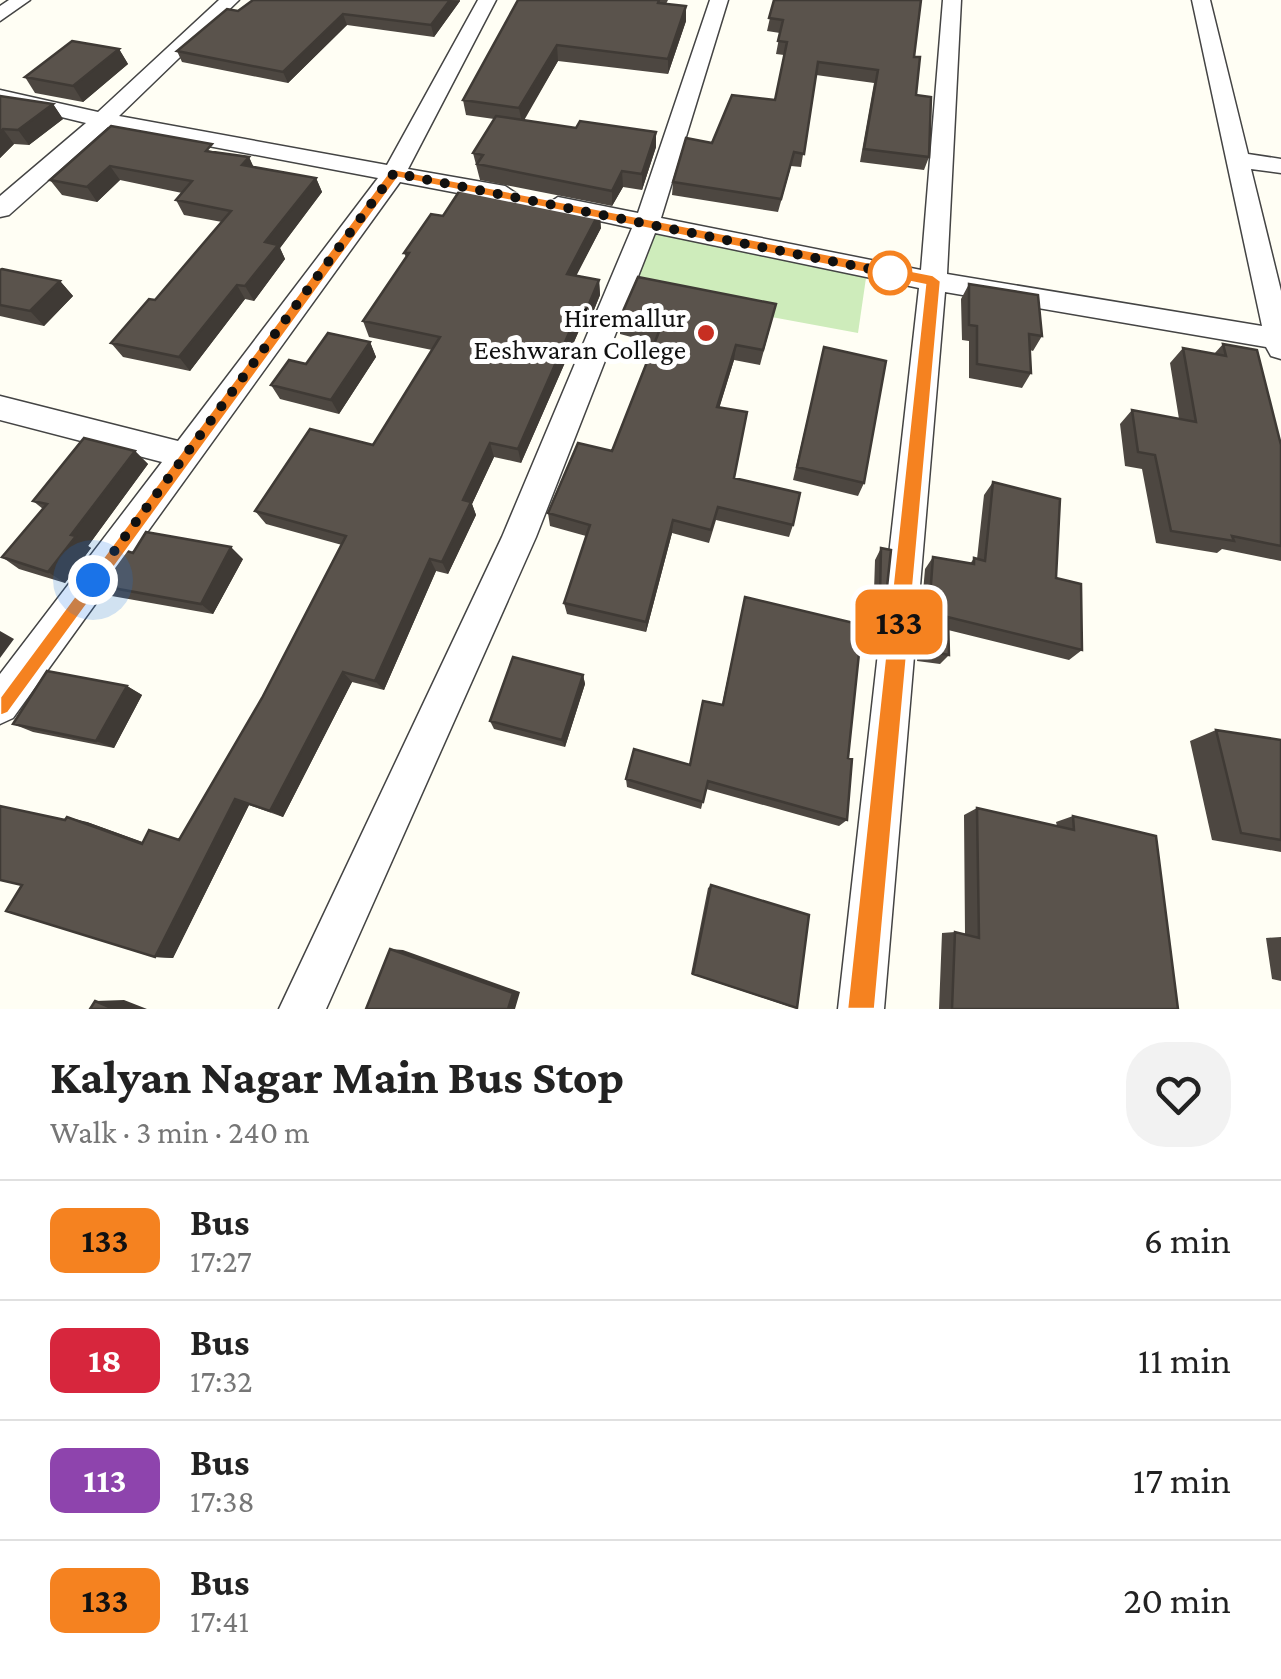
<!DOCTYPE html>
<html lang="en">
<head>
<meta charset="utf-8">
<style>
	body { margin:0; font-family:"Crimson Pro",serif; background:#f2f2f2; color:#222; height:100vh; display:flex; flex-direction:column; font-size:38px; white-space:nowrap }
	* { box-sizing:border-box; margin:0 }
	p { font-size:32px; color:#767676 }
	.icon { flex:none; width:55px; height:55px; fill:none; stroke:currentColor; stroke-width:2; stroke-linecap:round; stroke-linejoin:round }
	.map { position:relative; height:1009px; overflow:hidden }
	.sheet { display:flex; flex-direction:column; background:#fff; flex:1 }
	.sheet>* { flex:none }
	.badge { padding:0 20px; border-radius:15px; font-size:35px; line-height:65px }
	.you { position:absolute; width:50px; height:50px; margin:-25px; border:8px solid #fff; border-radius:50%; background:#1a73e8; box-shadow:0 0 0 15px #1a73e833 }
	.map>.badge { position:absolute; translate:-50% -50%; box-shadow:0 0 0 5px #fff }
	.round { display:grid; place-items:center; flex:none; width:105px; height:105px; border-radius:40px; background:#f2f2f2 }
	.overview { display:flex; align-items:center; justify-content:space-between; height:170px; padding:0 50px }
	h1 { font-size:48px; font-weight:700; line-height:75px }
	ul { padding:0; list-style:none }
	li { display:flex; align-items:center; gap:30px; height:120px; padding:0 50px; border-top:2px solid #e0e0e0 }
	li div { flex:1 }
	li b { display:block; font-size:38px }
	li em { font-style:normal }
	li .badge { min-width:110px; font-weight:700; text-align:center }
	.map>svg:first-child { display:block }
	.green { fill:#ceecbb }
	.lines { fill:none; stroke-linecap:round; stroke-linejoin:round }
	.minor-casing { stroke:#444; stroke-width:3 }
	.minor { fill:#fff; fill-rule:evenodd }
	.wall { fill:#4d4741 }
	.shaded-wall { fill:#3f3a35 }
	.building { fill:#5a534c; stroke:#3f3a35; stroke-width:2.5 }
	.line { fill:#f58220; stroke:#fff; stroke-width:2.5 }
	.walk { stroke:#111; stroke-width:10; stroke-dasharray:0 18 }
	.stop-dot { fill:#fff; stroke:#f58220; stroke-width:5 }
	.poi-dot { fill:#c72f22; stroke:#fff; stroke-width:4 }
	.labels { text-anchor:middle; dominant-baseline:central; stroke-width:10; stroke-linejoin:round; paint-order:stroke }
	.poi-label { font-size:28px; fill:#111; stroke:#fff; text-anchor:end }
</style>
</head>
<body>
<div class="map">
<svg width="1281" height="1009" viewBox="0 0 1281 1009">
	<rect width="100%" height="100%" fill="#fffef4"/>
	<path class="green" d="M653 234 867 271 858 333 631 291Z"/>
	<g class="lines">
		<defs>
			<path id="minor" d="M9 0H30L0 21V6Z
				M219 0H239L119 116 387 165 478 0H496L408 169 505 186 517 194 505 202 400 182 13 718 0 724V674L162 462 0 420V396L178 441 378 178 108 127 9 215 0 217V196L86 123 0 102V90L98 112Z
				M710 0H728L661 218 921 270 943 0H961L947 274 1262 326 1192 0H1210L1248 154 1281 159V173L1251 169 1281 291V359L1271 356 1266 347 945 292 884 1009H838L919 288 655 233 536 537 326 1009H279L502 537 632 228 549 210 546 205 558 197 638 213Z"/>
		</defs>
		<use href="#minor" class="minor-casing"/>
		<use href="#minor" class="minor"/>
	</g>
	<path class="wall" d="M253 0H460V1L434 37 347 25 288 83 182 62 177 51Z
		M518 0H668L666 4 686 6V21L668 74 558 61 523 120 656 147 642 190 623 187 612 206 480 180 473 153 494 119 466 115 463 100Z
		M774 0 914 57 916 95 929 157 924 170 860 162 874 83 816 75 801 167 791 166 778 212 672 195 673 182 712 143 775 100 784 55 776 54 780 33 767 31Z
		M119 49 128 64 83 102 35 93 25 77Z
		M0 96 53 104 63 119 29 145 14 144 0 158Z
		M111 126 217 152 249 157 253 167 316 178 322 192 280 248 285 259 254 301 245 299 190 371 123 357 111 343 155 300 222 222 184 215 176 200 182 193 120 180 97 202 62 195 50 180Z
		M443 216 601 228 576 275 599 280 600 295 587 327 581 326 521 463 494 457 472 504 476 515 448 574 436 571 384 690 352 682 283 817 249 805 173 958 155 957 65 820 87 822 142 842 180 839 262 698 342 545 266 524 255 511 373 445 432 350 369 337 363 321 406 257 404 253Z
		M0 270 60 281 73 296 44 326 0 316Z
		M969 284 1042 336 1033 351 1030 350 1031 373 1022 388 969 378V341L962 340 961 299Z
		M620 318 772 320 760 365 734 360 719 408 734 478 793 525 789 537 716 520 709 543 672 533 646 632 567 614 564 603 586 536 550 526 548 513 612 451 654 343 620 334Z
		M370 342 376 357 339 414 280 399 271 385 306 364Z
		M1223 344 1281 445V561L1222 549 1217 553 1156 543 1142 469 1125 466 1120 424 1132 410 1179 419 1170 363 1183 348 1214 354Z
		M824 347 864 483 858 496 793 480Z
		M135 451 148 464 88 546 91 548 65 583 19 569 2 557 43 509 33 501Z
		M993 482 1056 578 1082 650 1069 660 948 630 949 655 940 664 917 661 925 569 933 557 970 564 974 558 977 559 984 495Z
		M881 548V643L874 653H872L875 560Z
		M243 559 213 614 106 595 91 584Z
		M745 597 848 758 847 820 839 826 706 789 701 809 627 787 626 779 690 765 722 705Z
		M583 675 585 684 565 747 494 729 490 721Z
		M127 686 142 695 114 748 33 732 13 724Z
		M1216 730 1281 740V852L1212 840 1190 741Z
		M977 808 1057 826 1056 822 1073 816 1178 1009H939L942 933 955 932 965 934 964 815Z
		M711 885 791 1007 691 974 708 888Z
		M1281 937V981L1272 979 1266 938Z"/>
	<path class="shaded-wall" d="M450 0 460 1 434 37 431 25Z
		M686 6V21L668 74V59Z
		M343 14 347 25 288 83 283 72Z
		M557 45 558 61 522 124 519 108Z
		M119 49 128 64 83 102 73 86Z
		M53 104 63 119 29 145 18 130Z
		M3 129 14 144 0 158V132Z
		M656 132V147L642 190V174Z
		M249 157 256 172 242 165Z
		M110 166 120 180 97 202 87 187Z
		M622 171 623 187 612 206V191Z
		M316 178 322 192 280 248 285 259 254 301 245 286 265 242Z
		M600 211 601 228 569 290 567 274Z
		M599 280 600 295 587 327 586 311Z
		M60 281 73 296 44 326 30 311Z
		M237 285 245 299 190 371 179 357Z
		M579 310 581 326 521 463 518 449Z
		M370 342 376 357 339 414 331 400Z
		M736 345 734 360 715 422 717 407Z
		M490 443 494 457 472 504 476 515 448 574 442 562 463 500Z
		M135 451 148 464 88 546 91 548 65 583 48 572 71 535Z
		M673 520 672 533 646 632V622Z
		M231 547 243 559 213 614 201 604Z
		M430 559 436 571 384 690 375 681Z
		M0 631 14 639 0 658Z
		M343 672 352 682 283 817 270 811Z
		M583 675 585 684 565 747 562 740Z
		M127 686 142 695 114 748 96 741Z
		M235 799 249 805 173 958 155 957Z
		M67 817 87 822 159 848 142 844Z
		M390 949 403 950 520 992 515 1009H508Z
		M124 1000 147 1009H114L95 1001Z"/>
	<path class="building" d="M253 0H450L431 25 343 14 283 72 177 51 227 9 238 11Z
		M518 0H659L658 3 686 6 668 59 557 45 519 108 463 100Z
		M774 0H921L914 57H920L916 95 931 97 929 157 864 149 878 70 818 62 804 154 794 152 781 199 673 182 686 138 712 143 732 95 775 100 787 42 778 41 783 20 769 18Z
		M72 41 119 49 73 86 25 77Z
		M0 96 53 104 18 130 3 129 0 132Z
		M496 116 576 128 580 121 656 132 642 174 622 171 612 191 477 164 483 155 473 153Z
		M111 126 212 144 206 151 249 157 242 165 316 178 265 242 278 245 245 286 237 285 179 357 111 343 149 299 155 300 231 211 176 200 192 181 110 166 87 187 50 180Z
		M464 184 600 211 567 274 599 280 586 311 579 310 518 449 490 443 463 500 471 502 442 562 430 559 375 681 343 672 270 811 235 799 155 957 6 911 22 885 0 880V806L65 820 67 817 142 844 149 830 179 840 262 698 346 536 255 511 310 429 373 445 440 337 363 321 409 253H404L431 214 443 216Z
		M2 269 60 281 30 311 0 305V270Z
		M638 277 776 304 763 350 736 345 717 407 747 412 734 478 800 493 793 525 718 507 711 530 673 520 646 622 564 603 590 525 548 513 578 443 612 451 660 329 620 318Z
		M969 284 1038 295 1042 336 1029 334 1031 373 977 364V326L969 325Z
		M328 333 370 342 331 400 271 385 289 360 306 364Z
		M1223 344 1257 350 1281 445V546L1232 536 1234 541 1171 531 1155 455 1138 452 1132 410 1196 422 1183 348 1226 356Z
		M824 347 886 361 864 483 797 467Z
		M84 438 135 451 71 535 76 536 48 572 2 557 47 504 33 501Z
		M993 482 1060 499 1056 578 1081 584 1082 650 948 617 949 655 926 651 933 557 974 564V558L985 561Z
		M146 532 231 547 201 604 91 584 117 548 133 553Z
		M881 548 891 550 881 643H879Z
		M745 597 862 625 848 758 852 759 847 820 708 781 703 802 626 779 634 749 690 765 703 701 723 705Z
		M513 657 583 675 562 740 490 721Z
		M47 671 127 686 96 741 13 724Z
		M1216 730 1281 740V840L1241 833Z
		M977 808 1074 830 1073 816 1156 836 1178 1009H952L955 932 979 938Z
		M711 885 809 915 797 1008 693 974Z
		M390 949 513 993 508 1009H366Z
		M95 1001 114 1009H90Z"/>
	<path class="line" d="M394 169 933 275 941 281 875 1009H847L925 285 398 178 8 713 0 716V697L390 170Z"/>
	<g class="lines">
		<path class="walk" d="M93 580 394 173 890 273"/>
	</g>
	<circle class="stop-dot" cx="890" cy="273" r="20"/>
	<circle class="poi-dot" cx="706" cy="333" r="10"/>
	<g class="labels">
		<g class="poi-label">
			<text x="686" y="317">Hiremallur<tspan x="686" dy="32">Eeshwaran College</tspan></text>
		</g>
	</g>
</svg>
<div class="you" style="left:93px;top:580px"></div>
<b class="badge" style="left:899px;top:622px;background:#f58220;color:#111">133</b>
</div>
<section class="sheet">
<div class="overview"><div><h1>Kalyan Nagar Main Bus Stop</h1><p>Walk · 3 min · 240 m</p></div><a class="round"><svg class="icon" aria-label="heart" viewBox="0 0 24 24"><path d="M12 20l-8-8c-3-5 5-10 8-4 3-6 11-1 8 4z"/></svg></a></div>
<ul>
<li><span class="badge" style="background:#f58220;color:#111">133</span><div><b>Bus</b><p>17:27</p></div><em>6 min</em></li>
<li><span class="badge" style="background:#d7263d;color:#fff">18</span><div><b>Bus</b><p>17:32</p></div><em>11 min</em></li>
<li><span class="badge" style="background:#8e44ad;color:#fff">113</span><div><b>Bus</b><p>17:38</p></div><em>17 min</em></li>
<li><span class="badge" style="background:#f58220;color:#111">133</span><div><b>Bus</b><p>17:41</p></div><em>20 min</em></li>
</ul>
</section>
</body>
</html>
